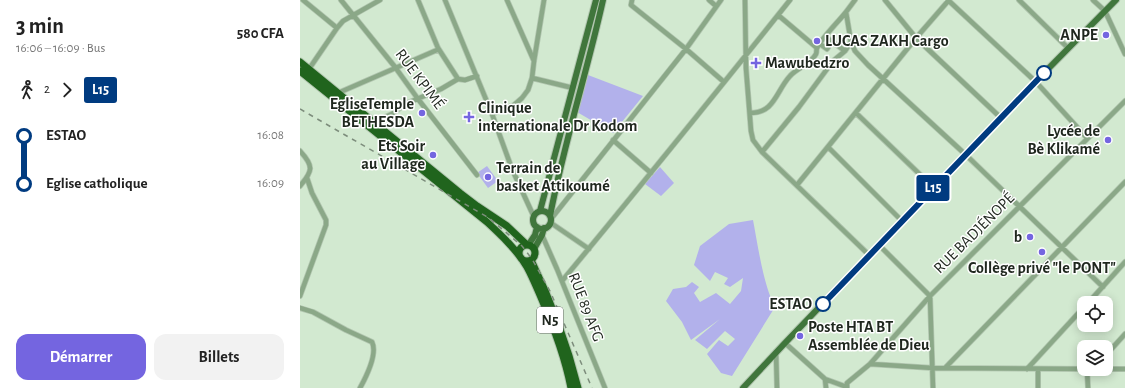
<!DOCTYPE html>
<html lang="fr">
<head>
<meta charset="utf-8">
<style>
	body { margin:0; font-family:"Alegreya Sans",sans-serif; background:#f2f2f2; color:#222; height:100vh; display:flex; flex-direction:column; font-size:15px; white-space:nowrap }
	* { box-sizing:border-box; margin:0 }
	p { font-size:13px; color:#767676 }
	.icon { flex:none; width:22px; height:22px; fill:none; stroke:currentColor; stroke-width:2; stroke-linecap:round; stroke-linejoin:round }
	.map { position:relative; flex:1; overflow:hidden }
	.sheet { display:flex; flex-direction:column; background:#fff; width:300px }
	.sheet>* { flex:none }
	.badge { padding:0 8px; border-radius:3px; font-size:14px; line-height:26px }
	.buttons { position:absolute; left:777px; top:296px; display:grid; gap:8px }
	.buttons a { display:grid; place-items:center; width:36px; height:36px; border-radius:8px; background:#fff; box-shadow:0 2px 10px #0003; font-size:20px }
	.map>.badge { position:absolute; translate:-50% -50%; box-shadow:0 0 0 2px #fff }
	.legs { display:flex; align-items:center; gap:6px; height:44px; padding:0 16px; font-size:13px }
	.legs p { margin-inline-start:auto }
	.summary { display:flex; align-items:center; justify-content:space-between; height:68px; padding:0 16px }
	h1 { font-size:22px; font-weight:700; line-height:30px }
	.button { display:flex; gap:8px; margin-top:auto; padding:8px 16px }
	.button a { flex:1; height:46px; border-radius:12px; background:#7465e0; color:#fff; font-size:16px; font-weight:700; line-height:46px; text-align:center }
	.button a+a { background:#f2f2f2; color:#222 }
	ul { padding:0 16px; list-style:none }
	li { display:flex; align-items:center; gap:14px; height:48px; font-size:15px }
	li i { display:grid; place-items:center; width:6px; height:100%; margin:0 5px; background:currentColor }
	li i::after { content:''; width:10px; height:10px; margin:-5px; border:3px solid; border-radius:50%; background:#fff }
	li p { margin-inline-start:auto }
	li:first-child i { background:linear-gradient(#0000 50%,currentColor 0) }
	li:last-child i { background:linear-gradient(currentColor 50%,#0000 0) }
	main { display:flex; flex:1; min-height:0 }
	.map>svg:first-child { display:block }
	.green { fill:#b2b1eb }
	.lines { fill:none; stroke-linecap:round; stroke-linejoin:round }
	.minor-casing { stroke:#b2c6b0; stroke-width:6 }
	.major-casing { stroke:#b2c6b0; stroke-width:8 }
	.highway-casing { stroke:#b2c6b0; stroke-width:9 }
	.minor { stroke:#8ba888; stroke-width:4.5 }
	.major { stroke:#40763c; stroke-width:6 }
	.highway { stroke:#20641d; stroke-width:7 }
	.rail { stroke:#7d8d7c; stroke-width:1.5; stroke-dasharray:5 5; stroke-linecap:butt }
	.line-1-casing { stroke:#fff; stroke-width:9 }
	.line-1 { stroke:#003b80; stroke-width:6 }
	.poi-dot { fill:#7465e0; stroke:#fff; stroke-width:1.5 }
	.stop-1-dot { fill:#fff; stroke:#003b80; stroke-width:2 }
	.labels { text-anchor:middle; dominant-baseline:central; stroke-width:3; stroke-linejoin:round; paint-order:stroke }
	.shield { fill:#fff; stroke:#626862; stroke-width:1 }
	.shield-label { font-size:15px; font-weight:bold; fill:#1f271e }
	.poi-label { font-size:16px; font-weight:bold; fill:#1f271e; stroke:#fff; text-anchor:end }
	.street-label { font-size:16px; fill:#1f271e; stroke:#fff }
	.stop-label { font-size:16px; font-weight:bold; fill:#1f271e; stroke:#fff; text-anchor:end }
</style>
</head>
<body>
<main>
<section class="sheet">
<div class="summary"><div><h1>3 min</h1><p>16:06 – 16:09 · Bus</p></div><b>580 CFA</b></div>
<div class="legs"><svg class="icon" aria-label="walk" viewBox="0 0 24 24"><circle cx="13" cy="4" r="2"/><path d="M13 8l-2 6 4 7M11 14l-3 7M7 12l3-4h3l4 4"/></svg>2<svg class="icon" aria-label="forward" viewBox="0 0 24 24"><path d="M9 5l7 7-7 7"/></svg><b class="badge" style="background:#003b80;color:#fff">L15</b></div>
<ul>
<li><i style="color:#003b80"></i><b>ESTAO</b><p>16:08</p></li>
<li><i style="color:#003b80"></i><b>Eglise catholique</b><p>16:09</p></li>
</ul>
<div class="button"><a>Démarrer</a><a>Billets</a></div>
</section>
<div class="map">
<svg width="825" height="388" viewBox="0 0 825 388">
	<rect width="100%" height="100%" fill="#d2e9d0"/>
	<path class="green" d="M288 75 343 96 313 133 277 112Z
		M187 166 198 181 188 188 177 173Z
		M360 167 374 183 361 196 345 184Z
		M453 220C458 246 463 284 475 307L432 376 421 373 407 354 419 340 428 346 435 339 425 331 407 349 395 340 420 319 391 340 382 322 366 301 373 289 386 287 392 282 399 287 394 293 400 302 416 293 430 304 441 291 443 278 430 287 424 284 428 278 415 272 410 281 394 265 400 246 429 224Z"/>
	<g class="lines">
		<defs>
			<path id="minor" d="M3 0 37 28
				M41 0 95 67 118 99 177 175
				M118 0 138 48 158 79
				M145 0 192 114 212 169 234 217
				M207 0 234 61
				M332 0 331 5 386 49 424 82
				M409 0 416 6
				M445 0 446 68 451 131 453 140 462 152 569 255
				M555 0 546 12 551 42 555 51 568 65 666 155 803 287
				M585 0 616 38 701 118
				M648 0 736 82 787 138
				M719 0 768 48
				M793 0 805 11 825 54
				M478 15 517 48
				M526 37 545 51
				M520 44 527 49 532 42
				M9 69 37 28 43 21 80 0
				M232 78 273 88
				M38 93 137 50 138 48
				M450 113C475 113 476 91 490 76 497 68 511 64 516 54 517 52 516 50 517 48 521 39 539 21 546 12
				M556 113 634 188
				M192 114 214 105 222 98 228 90 232 78 234 61 244 0
				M74 122 92 114 105 104 141 89 158 79 165 80 177 76
				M313 140 351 173
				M528 147 602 221
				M0 151C14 166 13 171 0 186
				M462 152 499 107 533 61 545 51 551 42
				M497 185 616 38 649 0
				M251 219 386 49 421 0
				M251 223 289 249
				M242 235 257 269 305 388
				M579 245 630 296 633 388
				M262 281C339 188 415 94 490 0
				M0 296 26 225V220L12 193 7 178
				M788 303 825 262
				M0 308 13 312 46 330 72 342C78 354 66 377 60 388
				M485 343 525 379 547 387
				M476 352 477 388
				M806 355 825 334
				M570 364 633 368 792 369
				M645 368 825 182
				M727 369 784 307
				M787 369 788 388
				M806 369H825
				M525 379 526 388
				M547 388V383L570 364 630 296 825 101
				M738 388V369"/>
			<path id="major" d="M240 211 296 0
				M233 220a9 9 0 1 1 18 0a9 9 0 1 1-18 0Z
				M250 216C264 143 287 72 303 0
				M229 244 235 235 237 227
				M234 249 242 235 244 228
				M443 388 485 343 744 73 816 0"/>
			<path id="highway" d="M0 62 160 193 177 206 207 226 226 244
				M0 71 187 222C201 235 217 250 227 267 232 276 236 286 240 295 253 325 265 356 271 388
				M219 253a8 8 0 1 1 16 0a8 8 0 1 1-16 0Z
				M231 260C251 301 267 344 278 388"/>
		</defs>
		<use href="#minor" class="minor-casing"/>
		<use href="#major" class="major-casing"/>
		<use href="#highway" class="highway-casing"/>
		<use href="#minor" class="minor"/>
		<use href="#major" class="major"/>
		<use href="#highway" class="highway"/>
		<path class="rail" d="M0 109 189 218 222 246 232 259 250 291 292 388"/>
	</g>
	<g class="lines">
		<defs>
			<path id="line-1" d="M523 304 744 73"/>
		</defs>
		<use href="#line-1" class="line-1-casing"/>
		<use href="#line-1" class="line-1"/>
	</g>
	<g class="poi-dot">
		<circle cx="806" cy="35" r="4"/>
		<circle cx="517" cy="41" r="4"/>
		<path d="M454 57h4v4h4v4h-4v4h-4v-4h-4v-4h4z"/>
		<circle cx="122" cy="113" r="4"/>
		<path d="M167 111h4v4h4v4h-4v4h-4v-4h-4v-4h4z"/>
		<circle cx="808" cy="140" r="4"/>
		<circle cx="133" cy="155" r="4"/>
		<circle cx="188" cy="177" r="4"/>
		<circle cx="730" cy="237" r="4"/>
		<circle cx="742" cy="252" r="4"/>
		<circle cx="500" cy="336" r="4"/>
	</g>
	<g class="stop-1-dot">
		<circle cx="744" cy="73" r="7"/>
		<circle cx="523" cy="304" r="7"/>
	</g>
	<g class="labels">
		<rect class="shield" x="237" y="307" width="26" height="26" rx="3"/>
		<g class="shield-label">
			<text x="250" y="320">N5</text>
		</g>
		<g class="poi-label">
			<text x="798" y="35">ANPE</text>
			<text x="525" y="41" text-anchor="start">LUCAS ZAKH Cargo</text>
			<text x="465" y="63" text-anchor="start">Mawubedzro</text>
			<text x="114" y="104">EgliseTemple<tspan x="114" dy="18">BETHESDA</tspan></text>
			<text x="178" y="108" text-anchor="start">Clinique<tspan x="178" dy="18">internationale Dr Kodom</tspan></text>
			<text x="800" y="131">Lycée de<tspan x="800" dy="18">Bè Klikamé</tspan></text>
			<text x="125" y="146">Ets Soir<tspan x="125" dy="18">au Village</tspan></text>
			<text x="196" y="168" text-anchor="start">Terrain de<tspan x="196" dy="18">basket Attikoumé</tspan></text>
			<text x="722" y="237">b</text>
			<text x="742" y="268" text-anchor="middle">Collège privé "le PONT"</text>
			<text x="508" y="327" text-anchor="start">Poste HTA BT<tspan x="508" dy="18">Assemblée de Dieu</tspan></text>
		</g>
		<g class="street-label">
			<text transform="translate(120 79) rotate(53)">RUE KPIMÉ</text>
			<text transform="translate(674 233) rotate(-45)">RUE BADJÉNOPÉ</text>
			<text transform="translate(286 307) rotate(69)">RUE 89 AFG</text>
		</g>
		<g class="stop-label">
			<text x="512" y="304">ESTAO</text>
		</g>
	</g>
</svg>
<div class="buttons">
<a><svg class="icon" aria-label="locate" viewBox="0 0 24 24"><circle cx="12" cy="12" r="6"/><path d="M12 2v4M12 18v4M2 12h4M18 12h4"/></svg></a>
<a><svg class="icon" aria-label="layers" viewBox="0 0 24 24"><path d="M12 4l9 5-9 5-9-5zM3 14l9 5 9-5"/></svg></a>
</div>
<b class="badge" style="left:633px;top:188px;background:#003b80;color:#fff">L15</b>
</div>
</main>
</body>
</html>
